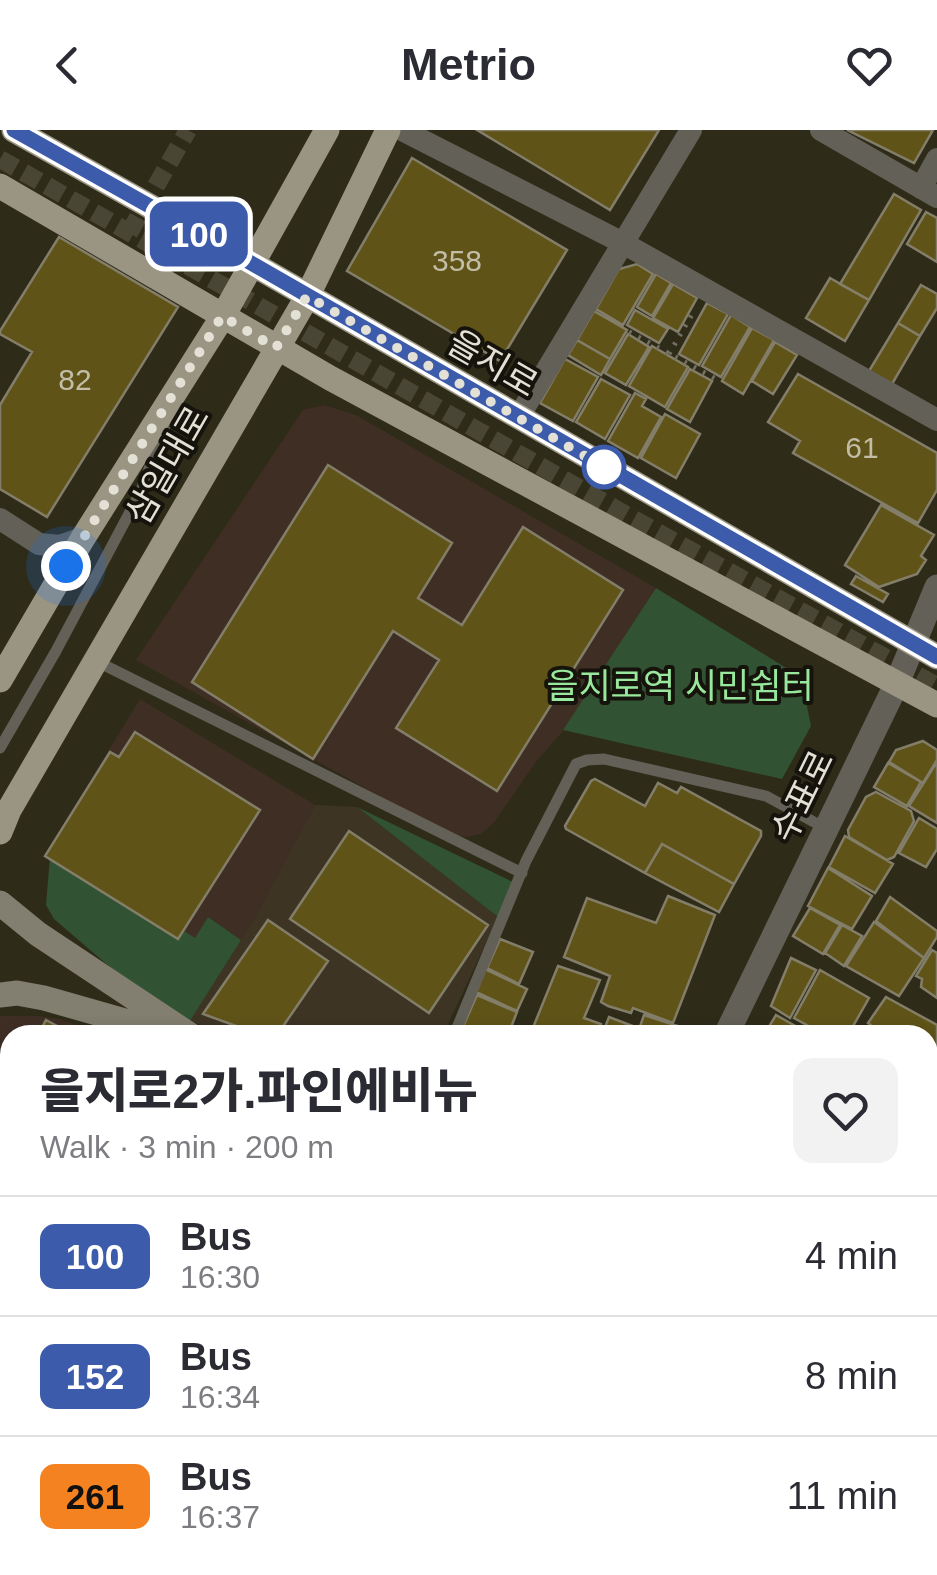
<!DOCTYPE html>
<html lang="en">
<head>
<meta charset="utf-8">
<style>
	body { margin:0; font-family:Arial,"Noto Sans KR",sans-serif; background:#f2f2f3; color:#2b2b33; height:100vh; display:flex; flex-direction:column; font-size:38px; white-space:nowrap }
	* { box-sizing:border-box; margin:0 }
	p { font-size:32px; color:#7c7c81 }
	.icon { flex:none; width:55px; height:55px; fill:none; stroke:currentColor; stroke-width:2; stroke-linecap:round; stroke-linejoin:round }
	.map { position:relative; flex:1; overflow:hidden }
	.sheet { position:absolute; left:0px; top:895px; width:938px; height:550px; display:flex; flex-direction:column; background:#fff; border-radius:30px 30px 0 0; box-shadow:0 5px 15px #0003 }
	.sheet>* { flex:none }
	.badge { padding:0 20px; border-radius:15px; font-size:35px; line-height:65px }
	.you { position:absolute; width:50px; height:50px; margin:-25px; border:8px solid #fff; border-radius:50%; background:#1a73e8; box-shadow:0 0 0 15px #1a73e833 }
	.map>.badge { position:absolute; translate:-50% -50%; box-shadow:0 0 0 5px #fff }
	.round { display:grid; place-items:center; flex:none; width:105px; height:105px; border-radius:20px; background:#f2f2f3 }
	.overview { display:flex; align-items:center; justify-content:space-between; height:170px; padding:0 40px }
	h1 { font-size:48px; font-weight:800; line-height:75px }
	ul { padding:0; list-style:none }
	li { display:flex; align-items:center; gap:30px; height:120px; padding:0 40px; border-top:2px solid #e1e1e2 }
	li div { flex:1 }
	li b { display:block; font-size:38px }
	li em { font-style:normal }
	li .badge { min-width:110px; font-weight:700; text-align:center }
	header { display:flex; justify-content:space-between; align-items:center; height:130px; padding:0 40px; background:#fff; font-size:45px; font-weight:800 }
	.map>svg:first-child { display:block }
	.commercial { fill:#3f2e24 }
	.medical { fill:#3d3424 }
	.green { fill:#315233 }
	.building { fill:#605318; stroke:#837e69; stroke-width:2.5 }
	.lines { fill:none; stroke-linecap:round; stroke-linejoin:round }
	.pedestrian-tunnel { stroke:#4a4635; stroke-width:18; stroke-dasharray:18 9; stroke-linecap:butt }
	.path { stroke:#757162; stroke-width:5; stroke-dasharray:2.5 8; stroke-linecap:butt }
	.service { stroke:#636057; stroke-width:11 }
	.minor { stroke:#636057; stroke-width:22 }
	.tertiary { stroke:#636057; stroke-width:25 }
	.secondary { stroke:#827e70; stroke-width:25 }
	.primary { stroke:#9a9483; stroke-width:25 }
	.line-casing { stroke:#fff; stroke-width:22 }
	.line { stroke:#3d5bab; stroke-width:15 }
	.walk { stroke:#e3e0d5; stroke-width:10; stroke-dasharray:0 18 }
	.stop-dot { fill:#fff; stroke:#3d5bab; stroke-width:5 }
	.labels { text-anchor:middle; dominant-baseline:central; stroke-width:8; stroke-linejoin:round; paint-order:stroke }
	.number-label { font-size:30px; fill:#c2bda6 }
	.street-label { font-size:35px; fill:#e3e0d5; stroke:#15130b }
	.park-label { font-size:35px; fill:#98e79d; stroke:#15130b }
</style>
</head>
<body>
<header><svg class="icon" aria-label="back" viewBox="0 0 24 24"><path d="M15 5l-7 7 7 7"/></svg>Metrio<svg class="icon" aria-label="heart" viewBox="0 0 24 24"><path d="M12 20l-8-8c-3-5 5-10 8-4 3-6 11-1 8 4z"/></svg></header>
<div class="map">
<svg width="937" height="1445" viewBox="0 0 937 1445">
	<rect width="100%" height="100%" fill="#2f2b19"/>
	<path class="commercial" d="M324 275 356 285 656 458 564 600 538 629 495 691 481 704 467 707 444 702 136 530 303 280Z
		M140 569 315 675 257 785 241 810 208 787 195 809 51 715Z
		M0 886H39L59 889 105 905H10V1141L6 1142 0 1139Z"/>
	<path class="medical" d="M315 675 357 677 498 787 443 905H227L190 891 257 784Z"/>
	<path class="green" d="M656 458 801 547 811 596 782 649 563 600Z
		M357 677 515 753 498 787Z
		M51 715 195 808 208 787 241 810 190 891 146 868 54 789 46 775Z
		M0 1177 10 1181V1313L0 1306Z"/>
	<path class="building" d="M477 0H659L610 80Z
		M847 0H933L914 33Z
		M412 28 567 120 500 231 347 141Z
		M894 64 921 80 869 170 840 154Z
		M926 82 937 88V132L907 114Z
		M59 107 178 177 47 387 0 359V275L32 222 0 204V201Z
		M637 134 653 144 623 195 596 179 619 139Z
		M656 144 671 153 652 186 637 177Z
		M830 148 869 170 845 211 806 188Z
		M673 154 697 168 678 202 653 188Z
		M921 155 937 164V178L920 206 898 193Z
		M707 173 728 184 699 235 679 224Z
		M635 180 668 199 659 213 627 195Z
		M594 181 627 200 610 229 577 210Z
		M731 185 750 197 721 247 702 236Z
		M898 193 920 206 892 254 869 241Z
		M752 198 774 210 743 264 722 251Z
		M628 204 649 217 626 255 605 243Z
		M577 210 610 229 601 245 568 225Z
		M775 212 797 225 773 264 752 251Z
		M652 216 688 237 665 277 629 256Z
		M565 229 598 247 573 291 540 273Z
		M690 239 712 251 690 292 667 279Z
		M798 244 937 323V360L918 393 793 323 800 311 768 292Z
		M601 249 630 265 605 309 576 292Z
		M635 263 646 269 642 276 661 287 638 328 608 311Z
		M665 284 700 304 676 348 641 328Z
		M328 335 452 413 418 468 462 495 523 397 623 460 497 661 396 598 439 530 393 501 313 629 192 552Z
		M881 375 934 405 921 426 926 430 917 444 879 457 845 435Z
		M856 446 888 464 883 472 851 454Z
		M135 602 260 680 178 809 45 726 110 622 119 627Z
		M923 611 937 620V630L923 653 889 632 896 620Z
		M937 632V693L909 676Z
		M888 633 921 652 907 676 874 657Z
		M595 649 645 676 658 653 677 663 681 657 761 701V706L734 754 662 714 645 743 566 699 565 696 591 651Z
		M876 662 911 681 914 691 894 727 887 730 849 707 848 700 866 667Z
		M919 688 937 699V719L926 737 899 723Z
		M349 701 488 795 429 883 290 789Z
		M845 706 893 734 875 763 829 737Z
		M662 714 734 754 719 782 645 743Z
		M828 738 872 766 852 799 808 776Z
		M668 766 715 785 673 893 633 878 631 883 608 876 601 872 610 846 564 827 587 768 656 793Z
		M890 767 937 801V807L924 828 876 791Z
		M810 778 840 795 823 824 793 806Z
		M268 790 328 831 277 905H261L203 884Z
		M874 792 924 828 899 866 846 836Z
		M842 795 862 806 844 836 825 823Z
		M500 809 533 822 519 854 487 838Z
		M932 820 937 823V868L921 857 922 849 916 846Z
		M791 828 816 840 790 888 771 876Z
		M558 836 600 850 584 888 601 894 600 905H530Z
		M485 839 527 859 517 881 476 862Z
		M820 840 869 868 848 905H825L794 888Z
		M477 865 517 882 508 905H471L461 901Z
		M886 867 937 895V943L933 947 928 942V905H883L868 893Z
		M644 885 699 903 698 905H637Z
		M776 885 811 905H764Z
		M609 887 638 898 635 905H602Z
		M46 890 74 905H38Z
		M10 917V1056L0 1051V936Z
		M928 1026 937 1037V1108L928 1115Z
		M0 1306 10 1313V1374L0 1368Z
		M228 1435H310L303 1445H222Z
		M433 1435H462L475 1444 426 1445Z
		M558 1435H576L587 1441 585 1445H553Z
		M726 1435H870L879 1445H744Z"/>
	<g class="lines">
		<path class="pedestrian-tunnel" d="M0 29 630 387 937 556
			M129 103 188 0"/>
		<path class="path" d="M629 202 716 249
			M669 224 695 179
			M51 1445 57 1437 70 1445
			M101 1445 108 1435"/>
		<path class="service" d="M96 531 522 743
			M0 618 56 521 140 363 166 294
			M454 905 526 731 576 634 587 630 604 629 766 666 825 698"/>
		<path class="minor" d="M402 0 623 113 937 290
			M821 0 937 67
			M921 58 937 29
			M518 288 691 0
			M0 389 39 414 60 416 83 408
			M928 1170 937 1163
			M614 1435 636 1445"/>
		<path class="tertiary" d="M726 905 897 553 937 457
			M499 1445 503 1435"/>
		<path class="secondary" d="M0 773 38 804 190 905
			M0 865 17 863 44 868 174 905
			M928 1389 937 1400"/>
		<path class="primary" d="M14 0 251 133 937 527
			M0 56 330 248 937 575
			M0 550 83 408 223 186 327 0
			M0 702 9 680 307 167 388 0"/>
	</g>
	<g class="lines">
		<defs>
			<path id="line" d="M14 0 251 133 937 527"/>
		</defs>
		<use href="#line" class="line-casing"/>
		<use href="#line" class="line"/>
		<path class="walk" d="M66 436 222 186 276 218 307 166 604 337"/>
	</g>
	<circle class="stop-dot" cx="604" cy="337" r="20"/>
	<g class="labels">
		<g class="number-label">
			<text x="457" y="130">358</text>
			<text x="75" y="249">82</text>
			<text x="862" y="317">61</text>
		</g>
		<g class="street-label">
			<text transform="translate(493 233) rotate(30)">을지로</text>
			<text transform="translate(167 335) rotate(-60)">삼일대로</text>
			<text transform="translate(802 666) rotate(-64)">수표로</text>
		</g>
		<g class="park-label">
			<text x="680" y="555">을지로역 시민쉼터</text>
		</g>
	</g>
</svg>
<div class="you" style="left:66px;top:436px"></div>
<b class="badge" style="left:199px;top:104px;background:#3d5bab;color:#fff">100</b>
<section class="sheet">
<div class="overview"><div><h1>을지로2가.파인에비뉴</h1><p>Walk · 3 min · 200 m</p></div><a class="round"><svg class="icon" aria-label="heart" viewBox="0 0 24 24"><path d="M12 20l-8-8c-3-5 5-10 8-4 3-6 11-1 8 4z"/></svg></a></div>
<ul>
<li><span class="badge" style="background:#3d5bab;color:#fff">100</span><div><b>Bus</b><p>16:30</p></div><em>4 min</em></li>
<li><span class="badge" style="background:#3d5bab;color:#fff">152</span><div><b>Bus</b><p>16:34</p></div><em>8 min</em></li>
<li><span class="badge" style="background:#f58220;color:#111">261</span><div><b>Bus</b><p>16:37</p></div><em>11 min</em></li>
</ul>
</section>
</div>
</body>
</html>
